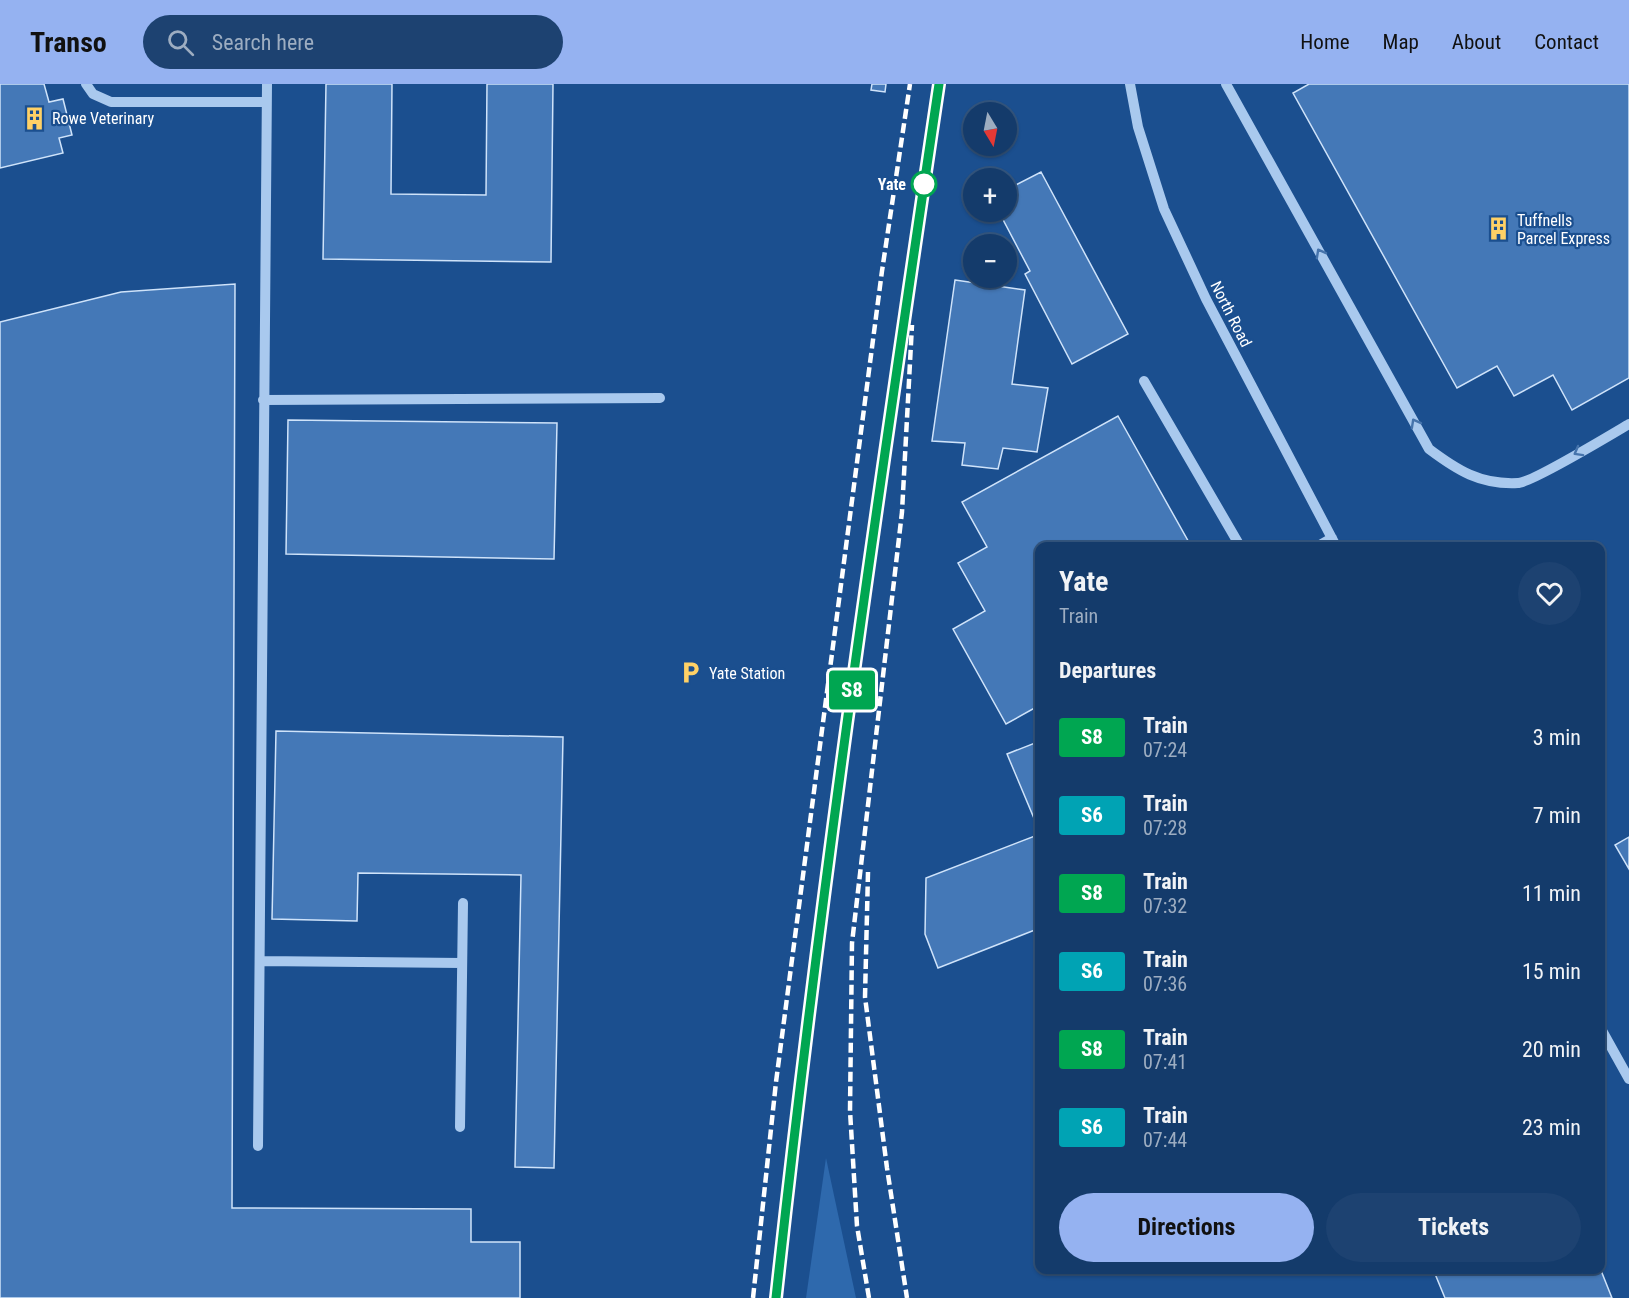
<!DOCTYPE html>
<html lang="en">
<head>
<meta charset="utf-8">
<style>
	body { margin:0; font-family:"Roboto Condensed",sans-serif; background:#1d4271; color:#f1f3f6; height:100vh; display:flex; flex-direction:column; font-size:22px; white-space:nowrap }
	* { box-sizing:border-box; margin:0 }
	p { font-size:20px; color:#9dadc1 }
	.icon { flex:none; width:33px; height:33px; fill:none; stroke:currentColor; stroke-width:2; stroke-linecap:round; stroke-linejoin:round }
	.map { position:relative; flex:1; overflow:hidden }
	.details { position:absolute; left:1035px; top:458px; width:570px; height:732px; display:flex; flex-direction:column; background:#143b6b; border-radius:12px; box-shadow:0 2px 4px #0004,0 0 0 2px #33557e }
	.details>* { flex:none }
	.badge { padding:0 12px; border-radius:4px; font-size:21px; line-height:39px }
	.needle { width:39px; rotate:170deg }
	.buttons { position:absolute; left:963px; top:18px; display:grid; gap:12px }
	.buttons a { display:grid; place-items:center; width:54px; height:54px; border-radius:50%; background:#143b6b; box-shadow:0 2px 4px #0004,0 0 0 2px #33557e; font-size:30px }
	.map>.badge { position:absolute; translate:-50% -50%; box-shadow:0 0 0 3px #fff }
	h2 { padding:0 24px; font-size:22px; line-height:54px }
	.round { display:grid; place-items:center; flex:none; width:63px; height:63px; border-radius:32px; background:#1d4271 }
	.head { display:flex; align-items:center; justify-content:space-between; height:102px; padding:0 24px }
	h1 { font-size:28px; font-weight:700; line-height:45px }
	.action { display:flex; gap:12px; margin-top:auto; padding:12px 24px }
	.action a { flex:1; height:69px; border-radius:36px; background:#95b2f1; color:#111; font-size:24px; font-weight:700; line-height:69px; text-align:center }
	.action a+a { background:#1d4271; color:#f1f3f6 }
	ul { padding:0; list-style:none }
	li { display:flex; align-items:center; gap:18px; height:78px; padding:0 24px }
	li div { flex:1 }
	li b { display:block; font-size:22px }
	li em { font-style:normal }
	li .badge { min-width:66px; font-weight:700; text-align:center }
	header { display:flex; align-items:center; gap:36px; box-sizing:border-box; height:84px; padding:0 30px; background:#95b2f1; color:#111 }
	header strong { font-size:28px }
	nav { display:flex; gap:33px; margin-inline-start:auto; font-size:21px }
	.search { width:420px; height:54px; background:#1d4271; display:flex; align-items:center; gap:15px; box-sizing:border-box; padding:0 21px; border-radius:33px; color:#9dadc1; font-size:22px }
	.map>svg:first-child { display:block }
	.green { fill:#2e69ad }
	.building { fill:#4478b7; stroke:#cfe3fa; stroke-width:1.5 }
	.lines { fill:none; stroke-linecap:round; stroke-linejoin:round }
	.minor { stroke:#a9c9ee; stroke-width:10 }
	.rail { stroke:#fff; stroke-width:4.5; stroke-dasharray:10 4.5; stroke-linecap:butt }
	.oneway { stroke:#4674ac }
	.line-casing { stroke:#fff; stroke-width:14 }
	.line { stroke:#00a651; stroke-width:9 }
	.stop-dot { fill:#fff; stroke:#00a651; stroke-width:3 }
	.labels { text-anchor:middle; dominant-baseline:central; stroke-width:4.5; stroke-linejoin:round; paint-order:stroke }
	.poi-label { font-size:16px; fill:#fff; stroke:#1b4f8f; text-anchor:start }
	.stop-label { font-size:16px; font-weight:bold; fill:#fff; stroke:#1b4f8f; text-anchor:end }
	.street-label { font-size:16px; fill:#fff; stroke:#1b4f8f }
</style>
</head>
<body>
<header>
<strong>Transo</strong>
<div class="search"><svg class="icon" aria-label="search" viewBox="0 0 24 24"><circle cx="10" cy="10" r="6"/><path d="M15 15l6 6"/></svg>Search here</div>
<nav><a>Home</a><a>Map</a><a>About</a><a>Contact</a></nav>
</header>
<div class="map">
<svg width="1629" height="1214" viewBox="0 0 1629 1214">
	<rect width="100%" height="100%" fill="#1b4f8f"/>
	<path class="green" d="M826 1074 856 1214H806Z"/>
	<path class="building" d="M0 0H44L49 18 63 15 72 51 59 54 63 69 0 84Z
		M326 0H392L391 110 486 111 487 0H553L551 178 323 175Z
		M872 0H886L885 8 871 6Z
		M1309 0H1629V294L1572 326 1553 291 1514 312 1497 282 1457 304 1293 9Z
		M1041 88 1128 250 1072 280 1025 190 1030 187 999 128H1006V106Z
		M955 196 1025 206 1012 300 1048 304 1037 368 1003 364 998 385 962 381 965 359 932 357Z
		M235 200 232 1124 471 1125V1158H520V1214H0V238L121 208Z
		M1118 332 1191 462H1040V621L1006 640 953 545 985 527 958 479 987 463 962 418Z
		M288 336 557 339 554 475 286 470Z
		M276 647 563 653 554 1084 515 1083 521 791 358 789 357 837 272 835Z
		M1040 657V738L1036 739 1007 670Z
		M1040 750V844L938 884 925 850 926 794Z
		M1629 753V785L1615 761Z
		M1600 1184 1612 1214H1445L1433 1185Z"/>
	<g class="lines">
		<path class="minor" d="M86 0 93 10 111 18H266
			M1130 0 1138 43 1164 125 1206 215 1336 462
			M1226 0 1429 365C1457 386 1480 401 1518 399 1531 399 1612 350 1629 340
			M1144 297 1240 462
			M263 316 660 314
			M1318 462 1332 454
			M260 877 462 879
			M1600 943 1629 995
			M460 1043 463 819
			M258 1062 267 0"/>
		<path class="rail" d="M868 788 865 913 887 1084 907 1214
			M753 1214 776 998 882 187 910 0
			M776 1214C821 808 879 404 939 0
			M869 1214 857 1142 850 1027 852 859 902 428 912 241"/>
	</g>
	<defs><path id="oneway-chevron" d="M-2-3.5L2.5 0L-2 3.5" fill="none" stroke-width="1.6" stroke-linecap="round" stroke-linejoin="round" transform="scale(1.5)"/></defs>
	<g class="oneway">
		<use href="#oneway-chevron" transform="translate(1320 169) rotate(-119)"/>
		<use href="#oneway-chevron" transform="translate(1415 339) rotate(-119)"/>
		<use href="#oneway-chevron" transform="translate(1578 368) rotate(151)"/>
	</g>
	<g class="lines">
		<defs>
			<path id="line" d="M776 1214C820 808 879 404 939 0"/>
		</defs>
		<use href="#line" class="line-casing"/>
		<use href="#line" class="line"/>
	</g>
	<defs>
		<symbol id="building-bare" viewBox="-9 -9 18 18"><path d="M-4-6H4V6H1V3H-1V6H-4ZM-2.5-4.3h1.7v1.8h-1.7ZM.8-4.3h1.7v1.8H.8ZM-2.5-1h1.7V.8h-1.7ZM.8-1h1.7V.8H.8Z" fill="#ffd166" stroke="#1b4f8f" stroke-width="2.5" paint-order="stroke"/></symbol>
		<symbol id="parking-bare" viewBox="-9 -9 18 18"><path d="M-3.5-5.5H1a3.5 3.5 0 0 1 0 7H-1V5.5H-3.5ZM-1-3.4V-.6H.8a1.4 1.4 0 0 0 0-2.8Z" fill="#ffd166" stroke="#1b4f8f" stroke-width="2.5" paint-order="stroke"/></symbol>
	</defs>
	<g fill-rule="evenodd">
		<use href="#building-bare" x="18" y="18" width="33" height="33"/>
		<use href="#building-bare" x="1482" y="128" width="33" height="33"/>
		<use href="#parking-bare" x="674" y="572" width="33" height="33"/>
	</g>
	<circle class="stop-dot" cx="924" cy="100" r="12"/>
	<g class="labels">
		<g class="poi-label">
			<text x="52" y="34">Rowe Veterinary</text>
			<text x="1517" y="136">Tuffnells<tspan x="1517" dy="18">Parcel Express</tspan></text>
			<text x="709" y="589">Yate Station</text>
		</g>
		<g class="stop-label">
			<text x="906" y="100">Yate</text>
		</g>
		<g class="street-label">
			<text transform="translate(1231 230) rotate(63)">North Road</text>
		</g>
	</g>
</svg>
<div class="buttons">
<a><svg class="needle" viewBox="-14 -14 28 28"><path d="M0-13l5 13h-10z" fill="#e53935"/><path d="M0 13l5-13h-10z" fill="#9dadc1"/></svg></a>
<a>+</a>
<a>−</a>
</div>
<b class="badge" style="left:852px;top:606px;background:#00a651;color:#fff">S8</b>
<section class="details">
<div class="head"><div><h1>Yate</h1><p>Train</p></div><a class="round"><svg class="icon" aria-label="heart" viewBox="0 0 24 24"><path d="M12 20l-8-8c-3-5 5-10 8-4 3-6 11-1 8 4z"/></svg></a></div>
<h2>Departures</h2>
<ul>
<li><span class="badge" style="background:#00a651;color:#fff">S8</span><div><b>Train</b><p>07:24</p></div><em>3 min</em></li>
<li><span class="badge" style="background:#00a3b4;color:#fff">S6</span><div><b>Train</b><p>07:28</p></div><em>7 min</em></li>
<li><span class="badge" style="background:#00a651;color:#fff">S8</span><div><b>Train</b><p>07:32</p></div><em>11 min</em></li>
<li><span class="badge" style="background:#00a3b4;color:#fff">S6</span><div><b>Train</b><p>07:36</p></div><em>15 min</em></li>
<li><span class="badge" style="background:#00a651;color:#fff">S8</span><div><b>Train</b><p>07:41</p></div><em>20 min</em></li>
<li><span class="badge" style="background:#00a3b4;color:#fff">S6</span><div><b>Train</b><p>07:44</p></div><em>23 min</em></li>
</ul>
<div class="action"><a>Directions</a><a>Tickets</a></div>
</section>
</div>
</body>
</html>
